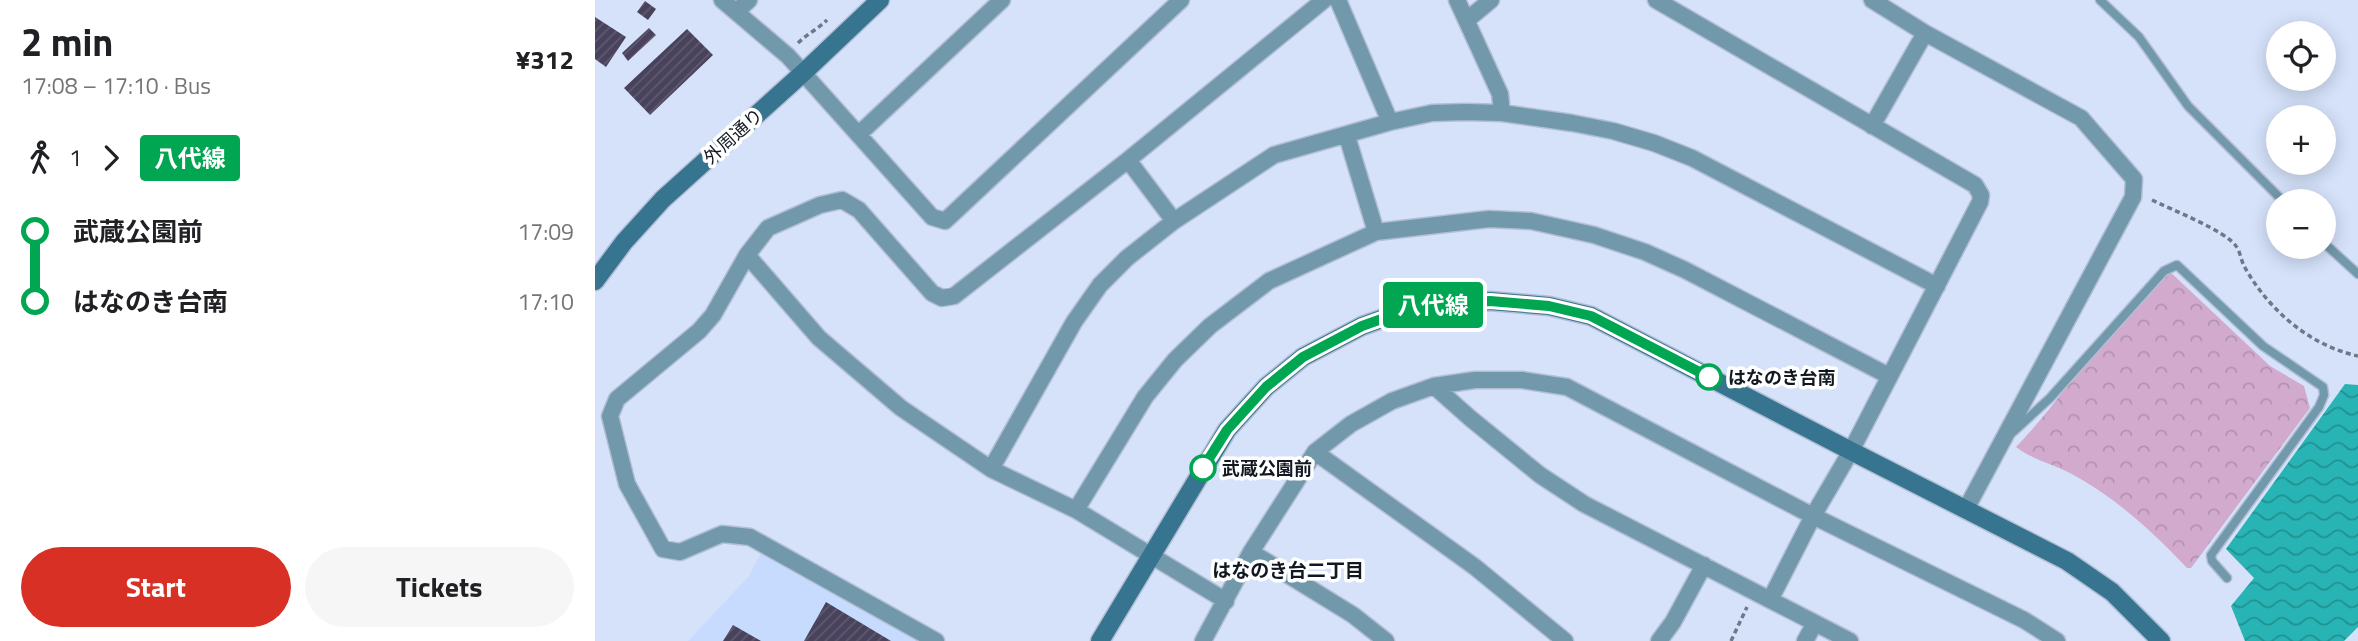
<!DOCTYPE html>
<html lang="en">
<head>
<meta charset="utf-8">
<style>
	body { margin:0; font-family:"Titillium Web","Noto Sans JP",sans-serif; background:#f6f6f6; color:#202124; height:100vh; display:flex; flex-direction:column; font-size:26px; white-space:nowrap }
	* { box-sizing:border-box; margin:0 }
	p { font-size:23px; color:#757577 }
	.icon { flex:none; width:38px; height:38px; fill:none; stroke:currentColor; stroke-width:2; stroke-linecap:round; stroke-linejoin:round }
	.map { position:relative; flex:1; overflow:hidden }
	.drawer { display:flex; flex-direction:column; background:#fff; width:595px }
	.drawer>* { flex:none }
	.badge { padding:0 14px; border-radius:5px; font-size:24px; line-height:46px }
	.controls { position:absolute; left:1671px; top:21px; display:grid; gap:14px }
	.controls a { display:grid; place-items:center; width:70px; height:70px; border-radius:50%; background:#fff; box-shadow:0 4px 18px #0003; font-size:35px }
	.map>.badge { position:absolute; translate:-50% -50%; box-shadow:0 0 0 4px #fff }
	.legs { display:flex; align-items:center; gap:10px; height:77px; padding:0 21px; font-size:23px }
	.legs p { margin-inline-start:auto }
	.summary { display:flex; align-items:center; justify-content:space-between; height:119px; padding:0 21px }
	h1 { font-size:38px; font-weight:700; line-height:52px }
	.primary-button { display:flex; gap:14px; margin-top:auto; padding:14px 21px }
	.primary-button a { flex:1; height:80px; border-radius:42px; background:#d93025; color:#fff; font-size:28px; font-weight:700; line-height:80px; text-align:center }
	.primary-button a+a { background:#f6f6f6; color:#202124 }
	ul { padding:0 21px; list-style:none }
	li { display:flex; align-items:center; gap:24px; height:70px; font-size:26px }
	li i { display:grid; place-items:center; width:10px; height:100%; margin:0 9px; background:currentColor }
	li i::after { content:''; width:18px; height:18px; margin:-9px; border:5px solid; border-radius:50%; background:#fff }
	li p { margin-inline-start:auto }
	li:first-child i { background:linear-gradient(#0000 50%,currentColor 0) }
	li:last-child i { background:linear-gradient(currentColor 50%,#0000 0) }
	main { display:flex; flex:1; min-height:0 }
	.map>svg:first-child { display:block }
	.built { fill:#c7dbfe }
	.forest { fill:url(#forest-crowns) }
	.water { fill:url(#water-waves) }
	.building { fill:url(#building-hatch) }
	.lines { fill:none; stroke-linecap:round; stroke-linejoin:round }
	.lane-casing { stroke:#b2bed3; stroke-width:11 }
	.street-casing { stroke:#b2bed3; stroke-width:19 }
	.secondary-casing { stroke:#b2bed3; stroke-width:21 }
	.path { stroke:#6e7888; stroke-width:3.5; stroke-dasharray:5 3.5; stroke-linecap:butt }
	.lane { stroke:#7299ab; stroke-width:8 }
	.street { stroke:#7299ab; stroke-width:16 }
	.secondary { stroke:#36748f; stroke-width:18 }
	.line-1-casing { stroke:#fff; stroke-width:16 }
	.line-1 { stroke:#00a651; stroke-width:10 }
	.stop-1-dot { fill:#fff; stroke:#00a651; stroke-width:3.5 }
	.labels { text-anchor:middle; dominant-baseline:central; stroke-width:7; stroke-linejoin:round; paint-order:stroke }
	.street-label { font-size:18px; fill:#121822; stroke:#fff }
	.stop-label { font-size:18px; font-weight:bold; fill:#121822; stroke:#fff; text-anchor:start }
	.neighbourhood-label { font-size:19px; font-weight:bold; fill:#121822; stroke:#fff }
</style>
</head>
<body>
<main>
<section class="drawer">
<div class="summary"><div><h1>2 min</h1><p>17:08 – 17:10 · Bus</p></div><b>¥312</b></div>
<div class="legs"><svg class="icon" aria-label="walk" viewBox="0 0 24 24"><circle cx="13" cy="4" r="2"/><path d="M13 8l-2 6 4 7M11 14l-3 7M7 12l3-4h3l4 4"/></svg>1<svg class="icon" aria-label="forward" viewBox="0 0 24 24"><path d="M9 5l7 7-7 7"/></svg><b class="badge" style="background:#00a651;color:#fff">八代線</b></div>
<ul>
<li><i style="color:#00a651"></i><b>武蔵公園前</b><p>17:09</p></li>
<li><i style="color:#00a651"></i><b>はなのき台南</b><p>17:10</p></li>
</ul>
<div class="primary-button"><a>Start</a><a>Tickets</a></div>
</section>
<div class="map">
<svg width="1763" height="641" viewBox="0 0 1763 641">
	<defs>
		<pattern id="forest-crowns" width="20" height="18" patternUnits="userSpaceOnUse" patternTransform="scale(1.75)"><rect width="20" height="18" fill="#d2aace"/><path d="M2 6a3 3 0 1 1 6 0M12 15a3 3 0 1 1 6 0" fill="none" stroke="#b392b1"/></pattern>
		<pattern id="water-waves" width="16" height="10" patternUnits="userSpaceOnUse" patternTransform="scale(1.75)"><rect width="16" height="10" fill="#28b4b4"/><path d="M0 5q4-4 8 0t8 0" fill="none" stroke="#219192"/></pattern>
		<pattern id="building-hatch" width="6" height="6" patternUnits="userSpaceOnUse" patternTransform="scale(1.75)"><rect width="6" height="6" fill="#49425c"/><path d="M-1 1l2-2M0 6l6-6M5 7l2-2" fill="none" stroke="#5f5a6f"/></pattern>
	</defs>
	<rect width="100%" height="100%" fill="#d5e2fa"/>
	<path class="built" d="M167 551 327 641H93L154 576Z"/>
	<path class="forest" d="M1567 267 1572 269 1675 366 1709 386 1715 408 1596 568H1592C1557 531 1520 497 1475 473 1458 464 1436 459 1421 447 1475 391 1513 323 1567 267Z"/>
	<path class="water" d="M1750 384 1763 385V627L1749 641H1650L1636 606 1659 578 1631 549Z"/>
	<path class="building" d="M50 1 61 9 53 20 42 12Z
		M0 17 31 37 11 67 0 59Z
		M54 28 61 35 33 61 27 53Z
		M92 29 118 55 55 115 29 88Z
		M231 602 296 641H209Z
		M138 625 166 641H128Z"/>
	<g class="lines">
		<defs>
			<path id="lane" d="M1505 0 1544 37 1593 106 1688 201
				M1729 243 1763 274
				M1418 432 1455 398 1569 271 1582 265 1668 346 1728 387 1729 395 1724 407 1616 555 1617 561 1632 578"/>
			<path id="street" d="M127 0 193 56 337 217 350 221 586 0
				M743 0 795 122
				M862 0 905 94 907 113
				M1061 0 1380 185 1386 195 1385 202 1256 451 1218 516 1175 600
				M1277 0 1330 33 1486 118 1539 179 1538 197 1371 509
				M141 12 154 0
				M872 20 896 0
				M1277 126 1330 33
				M264 134 407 0
				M752 136 781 232
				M533 160 579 221
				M152 255 224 338 306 408 396 469 481 510 631 601
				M839 386 875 418 945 475 989 504 1255 641
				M720 452 880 567 970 641
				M396 469 479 322 505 285 532 258 579 221 679 155 795 122 837 113 871 112 907 113 977 123 1018 131 1059 143 1097 158 1342 286
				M481 510 550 397 580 360 615 326 674 281 781 232 894 219 936 221 999 235 1050 252 1090 270 1294 376
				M656 552 758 615 791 641
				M341 641 155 537 127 534 85 552 68 549 32 484 15 416 22 399 104 331 118 315 152 255 173 228 225 205 247 200 264 210 337 293 347 298 359 296 533 160 729 0
				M608 641 656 552 720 452 756 424 797 401 839 386 880 380H927L972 387 1218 516 1429 620 1462 641
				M1064 641 1078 622 1109 565
				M1210 641 1220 623"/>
			<path id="secondary" d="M0 281 29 242 68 199 208 73 285 0
				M505 641 632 430 671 387 708 357 767 326 820 307 895 301 954 306 996 316 1256 451 1472 561 1517 592 1566 641"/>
		</defs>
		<use href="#lane" class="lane-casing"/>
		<use href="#street" class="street-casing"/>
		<use href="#secondary" class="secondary-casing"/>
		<path class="path" d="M203 43C212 34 223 29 232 20
			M1557 200C1575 209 1631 231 1641 246 1645 251 1646 260 1649 266 1673 309 1713 345 1763 356
			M1136 641 1152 607"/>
		<use href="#lane" class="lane"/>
		<use href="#street" class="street"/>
		<use href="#secondary" class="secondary"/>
	</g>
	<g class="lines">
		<defs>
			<path id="line-1" d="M608 468 632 430 671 387 708 357 767 326 820 307 895 301 954 306 996 316 1114 377"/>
		</defs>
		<use href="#line-1" class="line-1-casing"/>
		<use href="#line-1" class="line-1"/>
	</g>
	<g class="stop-1-dot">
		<circle cx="1114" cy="377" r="12"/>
		<circle cx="608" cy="468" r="12"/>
	</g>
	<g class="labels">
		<g class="street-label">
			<text transform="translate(138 136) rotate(-42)">外周通り</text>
		</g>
		<g class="stop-label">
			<text x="1133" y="377">はなのき台南</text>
			<text x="627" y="468">武蔵公園前</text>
		</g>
		<g class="neighbourhood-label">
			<text x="693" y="569">はなのき台二丁目</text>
		</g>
	</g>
</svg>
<div class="controls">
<a><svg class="icon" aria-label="locate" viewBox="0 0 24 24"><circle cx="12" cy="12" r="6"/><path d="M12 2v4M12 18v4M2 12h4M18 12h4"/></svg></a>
<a>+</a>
<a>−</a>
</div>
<b class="badge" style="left:838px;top:305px;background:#00a651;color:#fff">八代線</b>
</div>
</main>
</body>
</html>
